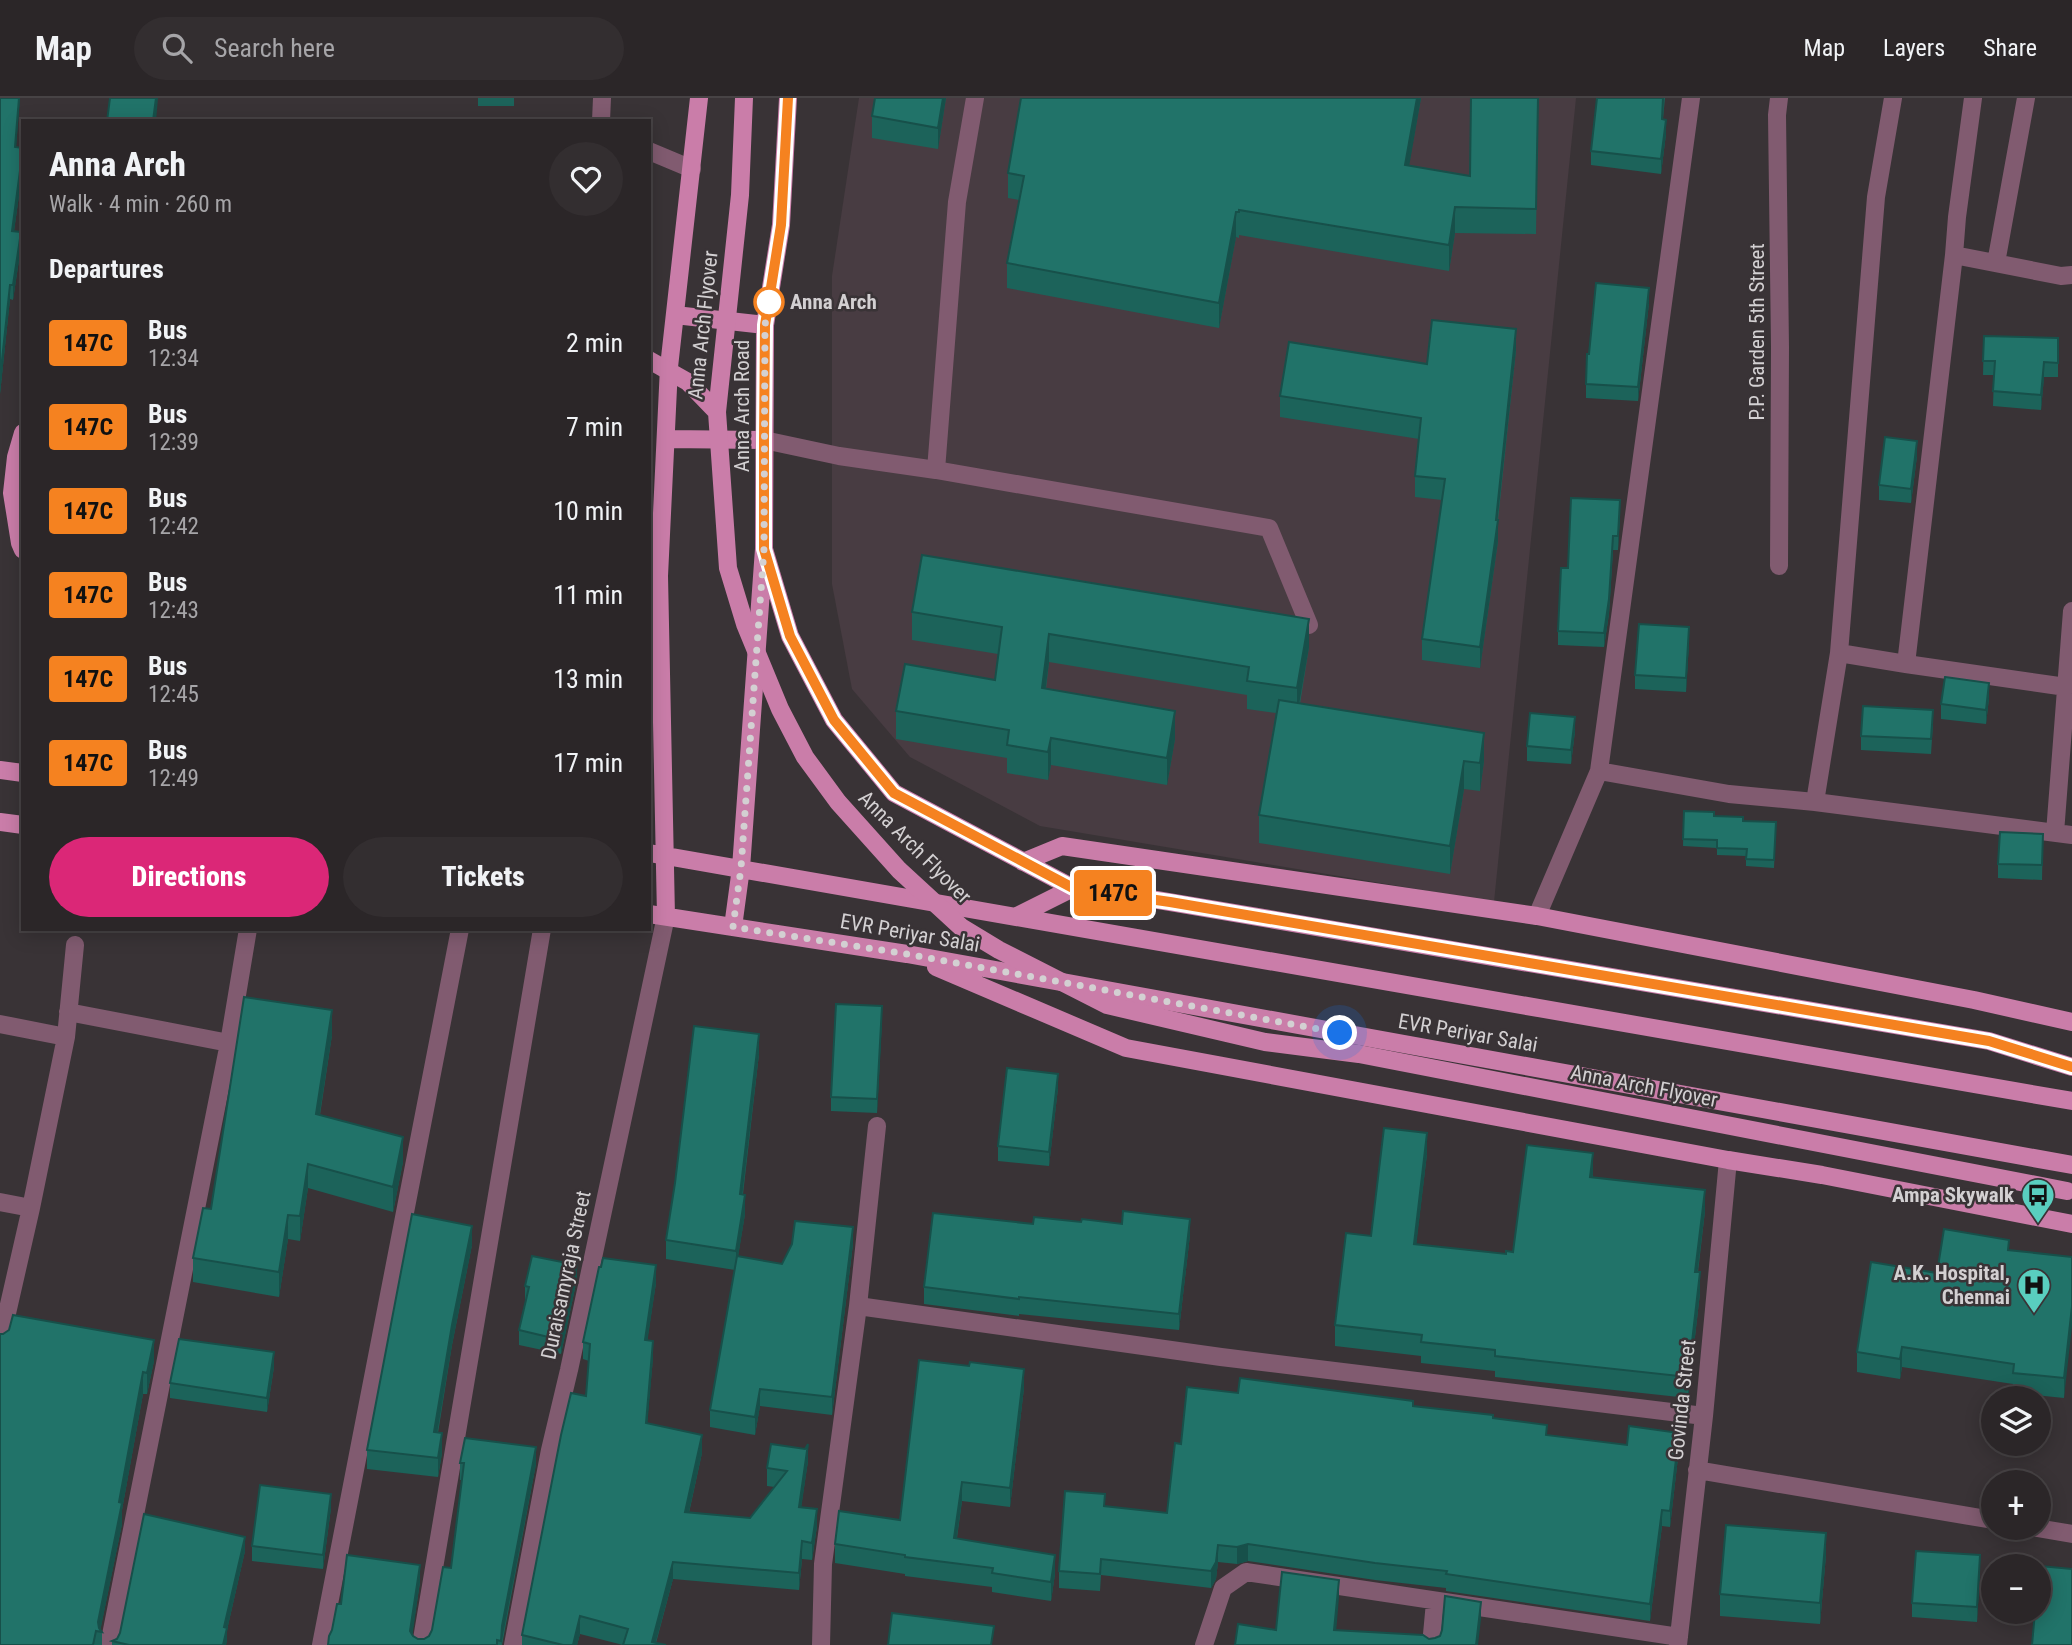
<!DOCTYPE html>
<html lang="en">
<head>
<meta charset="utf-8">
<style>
	body { margin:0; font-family:"Roboto Condensed",sans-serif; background:#332e30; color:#f1f3f6; height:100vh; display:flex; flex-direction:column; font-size:26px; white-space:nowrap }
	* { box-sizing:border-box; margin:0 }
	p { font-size:23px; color:#a6a5a8 }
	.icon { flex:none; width:38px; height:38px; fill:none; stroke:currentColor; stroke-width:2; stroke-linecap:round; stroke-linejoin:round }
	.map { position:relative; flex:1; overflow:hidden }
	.sheet { position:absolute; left:21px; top:21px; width:630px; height:812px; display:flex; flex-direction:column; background:#2b2628; border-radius:0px; box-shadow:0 4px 18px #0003,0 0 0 2px #474345 }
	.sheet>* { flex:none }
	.badge { padding:0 14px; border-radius:5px; font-size:24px; line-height:46px }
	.controls { position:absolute; left:1981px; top:1288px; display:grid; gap:14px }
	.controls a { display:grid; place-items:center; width:70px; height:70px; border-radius:50%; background:#2b2628; box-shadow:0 4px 18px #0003,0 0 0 2px #474345; font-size:35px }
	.you { position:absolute; width:35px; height:35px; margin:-18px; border:5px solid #fff; border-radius:50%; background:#1a73e8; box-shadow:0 0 0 10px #1a73e833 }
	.map>.badge { position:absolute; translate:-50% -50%; box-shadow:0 0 0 4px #fff }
	h2 { padding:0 28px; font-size:26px; line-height:63px }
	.round { display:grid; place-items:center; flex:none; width:74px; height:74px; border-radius:37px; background:#332e30 }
	.head { display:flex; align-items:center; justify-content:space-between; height:119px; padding:0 28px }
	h1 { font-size:33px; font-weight:800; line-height:52px }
	.button { display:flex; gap:14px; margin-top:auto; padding:14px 28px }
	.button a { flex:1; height:80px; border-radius:42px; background:#db2777; color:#fff; font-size:28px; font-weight:800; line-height:80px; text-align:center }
	.button a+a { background:#332e30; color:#f1f3f6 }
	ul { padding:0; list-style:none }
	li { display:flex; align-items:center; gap:21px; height:84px; padding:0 28px }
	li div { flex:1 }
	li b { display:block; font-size:26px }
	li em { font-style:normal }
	li .badge { min-width:77px; font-weight:700; text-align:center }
	header { display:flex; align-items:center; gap:42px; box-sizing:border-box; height:98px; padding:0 35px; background:#2b2628; border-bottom:2px solid #474345 }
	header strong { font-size:33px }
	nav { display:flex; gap:38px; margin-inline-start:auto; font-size:24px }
	.search { width:490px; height:63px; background:#332e30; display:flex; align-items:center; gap:18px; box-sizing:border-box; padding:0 24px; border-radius:38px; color:#a6a5a8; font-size:26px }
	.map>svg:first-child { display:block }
	.built { fill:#483c42 }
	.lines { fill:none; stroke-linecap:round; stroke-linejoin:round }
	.minor { stroke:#815b70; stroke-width:18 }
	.major { stroke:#ca7da9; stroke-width:18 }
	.major-bridge { stroke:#ca7da9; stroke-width:18 }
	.wall { fill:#1c635a }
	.shaded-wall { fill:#17504a }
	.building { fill:#217369; stroke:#17504a; stroke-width:2 }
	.line-casing { stroke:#fff; stroke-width:16 }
	.line { stroke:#f58220; stroke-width:10 }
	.walk { stroke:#d3d0d2; stroke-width:7; stroke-dasharray:0 12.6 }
	.stop-dot { fill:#fff; stroke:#f58220; stroke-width:3.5 }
	.labels { text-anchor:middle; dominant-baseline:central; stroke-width:5; stroke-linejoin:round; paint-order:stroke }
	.stop-label { font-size:21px; font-weight:bold; fill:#d3d0d2; stroke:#393336; text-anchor:start }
	.street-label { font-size:21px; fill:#d3d0d2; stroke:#393336 }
	.poi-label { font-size:21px; font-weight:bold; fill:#d3d0d2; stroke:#393336; text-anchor:end }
</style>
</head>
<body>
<header>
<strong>Map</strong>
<div class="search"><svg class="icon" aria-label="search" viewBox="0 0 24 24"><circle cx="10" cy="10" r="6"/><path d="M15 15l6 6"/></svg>Search here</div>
<nav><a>Map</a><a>Layers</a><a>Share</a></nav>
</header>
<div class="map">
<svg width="2072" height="1547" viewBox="0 0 2072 1547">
	<rect width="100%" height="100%" fill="#393336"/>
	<path class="built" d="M859 0H1576L1494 804 1040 728 910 659 852 591 832 486V178Z"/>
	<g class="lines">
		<path class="minor" d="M601 23 602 0
			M649 53 692 71
			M1954 157 2061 178 2072 177
			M1996 165 2026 0
			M764 342 839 358 936 372 957 104 975 0
			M936 372 1269 430 1309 527
			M1779 468 1780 249 1777 17 1779 0
			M1839 555 1906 566 2066 589
			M1906 566 1954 157 1957 119 1973 0
			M1599 673 1729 696 1815 704 2072 737
			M1815 704 1839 555 1876 99 1893 0
			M2055 735 2072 513
			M1537 818 1599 673 1691 0
			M68 914 229 945
			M0 926 66 939
			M0 1104 31 1110
			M858 1208 877 1028
			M0 1246 31 1110 66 939 75 847
			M1697 1372 1993 1422
			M2037 1430 2072 1436
			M109 1547 229 945 248 831
			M321 1547 460 831
			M421 1547 542 831
			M513 1547 550 1352 569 1272 666 818
			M821 1547 823 1466 858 1208 1221 1259 1704 1318
			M1204 1547 1223 1490 1246 1474 1679 1539
			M1431 1547 1435 1504
			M1678 1547 1704 1318 1728 1062"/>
		<path class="major" d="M675 217 765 227
			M23 335 16 359 12 395 20 445 23 452
			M666 341 764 342
			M764 451 790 538 834 622 894 695 1073 790 1116 795 1989 943 2072 969
			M0 672 23 675
			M0 724 23 727
			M649 755 2072 1003
			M1023 764 1062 748 1537 818 1974 902 2072 924
			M649 816 907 856 2072 1067
			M666 818 659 478 669 269 699 0
			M1015 819 1073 790
			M733 829 741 770 764 451 765 227 781 127 788 0
			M936 869 1126 950 1728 1062 1822 1077 2072 1126"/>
		<path class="major-bridge" d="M744 0 740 97 717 314 728 470 745 526 780 611 805 659 838 704 899 772 961 829 999 852 1107 907 1265 944 1359 956 2067 1093
			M649 262 688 284 717 314"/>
	</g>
	<path class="wall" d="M0 0 16 49 23 50V69L14 133 21 149 13 202 10 201 0 296Z
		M478 0H514V8H478Z
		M875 0H946L938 51 872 40V18Z
		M1421 0 1409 67 1470 78 1538 0 1536 136 1455 135 1449 173 1239 137V140L1236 139 1219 230 1007 190V165L1019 102 1008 100V75Z
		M1597 0H1665L1663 21 1666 36 1661 76 1591 67V53Z
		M1649 205 1638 303 1586 300V286Z
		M1984 238 2058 240V279H2044L2041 312 1993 308 1994 277H1983Z
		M1516 252 1498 422V443L1480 570 1422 562V541L1442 402 1415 399V378L1419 341 1280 319V298L1427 266Z
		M1917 358 1911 405 1879 402V387Z
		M1620 417 1618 452H1613L1609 516 1604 549 1558 547V533L1568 470Z
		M912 514 1309 549 1300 606 1484 663 1480 693 1464 691 1450 776 1259 745V717L1276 615 1247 611V597L1049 564 1046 591 1175 641 1167 687 1051 667 1048 682 1007 675V660L896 641V613L995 582 998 556 912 542Z
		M1689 544 1686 594 1635 591V577Z
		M1989 600 1986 626 1941 621V606Z
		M1933 626 1931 656 1861 652V638Z
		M1575 633 1571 666 1527 663V648Z
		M1684 713 1743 723 1776 724 1774 770 1746 768V758L1717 757V750L1683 748Z
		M2043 736 2042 782 1998 780V766Z
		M882 922 877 1015 831 1013V999Z
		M332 937 320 1017 403 1064 393 1114 308 1090 300 1143 288 1141 279 1199 193 1184V1160L211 1111Z
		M759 956 743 1096 745 1116 738 1158 782 1166 853 1146 832 1317 760 1308 755 1337 710 1329V1312L735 1172 666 1161V1142L675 1085Z
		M1058 990 1049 1068 998 1063V1048Z
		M1427 1056 1416 1146 1506 1156 1513 1154 1593 1076V1080L1705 1113 1698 1174 1700 1195 1688 1300 1495 1279V1273L1421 1265V1258L1335 1248V1227L1371 1138Z
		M1033 1126 1190 1137 1179 1232 1019 1216V1218L924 1206V1189Z
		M472 1147 452 1247 438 1335 442 1355 438 1379 367 1371V1352Z
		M2009 1152 2072 1159 2064 1300 2013 1295V1286L1902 1269 1900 1281 1857 1274V1254L1937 1175Z
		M577 1181 561 1256 519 1247V1232L526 1203 525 1202V1188Z
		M656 1185 647 1243 653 1260 647 1325 702 1355 689 1415 750 1420 775 1389 767 1388V1370L808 1363 801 1409 817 1428 812 1462 802 1461 799 1492 673 1481 656 1545 623 1547 580 1536 577 1547H522V1537L586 1298 589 1263 583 1261V1244Z
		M0 1236 154 1263 147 1296H143L122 1412V1426L100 1533 102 1534V1547H0Z
		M969 1268 1024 1290 1010 1409 962 1403 957 1440 1055 1476 1051 1503 992 1494V1489L905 1478V1476L835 1465V1446L900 1422Z
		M274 1269 267 1314 170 1300V1285Z
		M1238 1295 1413 1308 1493 1320 1547 1337 1627 1347 1679 1351 1670 1429 1662 1428 1650 1523 1446 1493V1490L1375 1482 1248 1463 1237 1466 1218 1464 1216 1481 1211 1490 1101 1477 1100 1493 1059 1490V1473L1105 1408 1167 1415 1181 1346Z
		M460 1365 536 1366 502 1547H328L341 1506 420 1484 412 1536 418 1541H424L429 1538 432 1532 451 1470 462 1382H460Z
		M331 1410 323 1471 252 1463V1448Z
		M245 1453 227 1532 226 1547H112V1543Z
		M1826 1457 1820 1526 1720 1518V1496Z
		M1980 1472 1977 1524 1912 1519V1505Z"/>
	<path class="shaded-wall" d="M19 0H20L15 64V49Z
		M156 0H158L156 23H153Z
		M943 0H946L938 51V30Z
		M1417 0H1421L1405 92V67Z
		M1666 22V36L1661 76V61Z
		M23 54V69L12 148V133Z
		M1455 109V135L1449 173V147Z
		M1236 114V139L1219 230V205Z
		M21 134V149L13 202V187Z
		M10 187V201L0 296V281Z
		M1649 190V205L1638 303V289Z
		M1516 231V252L1496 435 1498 422V443L1480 570V549L1496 422Z
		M2044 264V279L2041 312V297Z
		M1917 343V358L1911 405V391Z
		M1620 402V417L1618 452V438Z
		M1613 438 1609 516 1604 549V535Z
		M1309 521V549L1297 618V590Z
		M1689 529V544L1686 594V580Z
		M1049 536V564L1042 618V590Z
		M1989 585V600L1986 626V612Z
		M1175 613V641L1167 687V660Z
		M1575 619V633L1571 666V652Z
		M1484 635V663L1480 693V665Z
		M1051 640V667L1048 682V654Z
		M1464 663V691L1450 776V748Z
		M882 908V922L877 1015V1001Z
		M332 912V937L316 1040V1016Z
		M759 936V956L740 1116V1096Z
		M1058 976V990L1049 1068V1054Z
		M1427 1035V1056L1414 1167V1146Z
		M403 1039V1064L393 1114V1089Z
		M1593 1055V1076L1590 1100V1079Z
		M308 1066V1090L300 1143V1118Z
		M1705 1092V1113L1695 1195V1174Z
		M745 1097V1116L736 1172V1153Z
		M288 1117V1141L279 1199V1174Z
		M1190 1121V1137L1179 1232V1216Z
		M472 1128V1147L452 1247 434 1354V1334L452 1227Z
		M853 1129V1146L832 1317V1299Z
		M577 1167V1181L561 1256V1242Z
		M656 1167V1185L645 1260V1242Z
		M1700 1174V1195L1688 1300V1279Z
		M2072 1208V1228L2064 1300V1280Z
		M154 1242V1263L147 1296V1275Z
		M653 1243V1260L646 1342V1325Z
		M1902 1249V1269L1900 1281V1261Z
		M274 1254V1269L267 1314V1300Z
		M1024 1271V1290L1010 1409V1390Z
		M143 1274V1296L122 1412V1426L100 1534H98V1524Z
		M760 1291V1308L755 1337V1319Z
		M442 1335V1355L438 1379V1360Z
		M1679 1335V1351L1670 1429V1413Z
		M702 1337V1355L685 1432V1414Z
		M808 1346V1363L799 1426V1409Z
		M536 1349V1366L501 1547 502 1528Z
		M962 1384V1403L954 1459V1440Z
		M331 1396V1410L323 1471V1457Z
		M817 1411V1428L812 1462V1445Z
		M1662 1412V1428L1650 1523V1506Z
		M1826 1435V1457L1820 1526V1505Z
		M245 1439V1453L227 1532V1544L226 1547H223L224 1529Z
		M802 1443V1461L799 1492V1475Z
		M1248 1446V1463L1237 1466V1449Z
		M1218 1447V1464L1216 1481 1211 1490V1473Z
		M1055 1457V1476L1051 1503V1484Z
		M1980 1457V1472L1977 1524V1509Z
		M673 1464V1481L655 1547 652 1544Z
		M420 1467V1484L411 1547 410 1533Z
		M1339 1482V1499L1335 1547 1334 1532Z
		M1481 1504V1521L1478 1547H1476Z
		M580 1518V1536L577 1547H573Z"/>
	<path class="building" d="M0 0H19L15 49 23 50 12 133 21 134 13 187H10L0 281Z
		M110 0H156L153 23H107Z
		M875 0H943L938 30 872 18Z
		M1021 0H1417L1405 67 1470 78 1471 0H1538L1536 111 1455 109 1449 147 1239 112V114H1236L1219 205 1007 165 1024 78 1008 75Z
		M1597 0H1663L1662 21 1666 22 1661 61 1591 53Z
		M1596 185 1649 190 1638 289 1586 286 1587 256H1589Z
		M1432 222 1516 231 1496 422H1498L1480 549 1422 541 1445 381 1415 378 1421 320 1280 298 1289 244 1427 266Z
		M1984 238 2058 240V265L2044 264 2041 297 1993 293 1995 263H1983Z
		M1885 339 1917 343 1911 391 1879 387Z
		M1571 400 1620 402 1618 438H1613L1609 501 1604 535 1558 533 1561 470H1568Z
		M922 457 1309 521 1297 590 1247 583 1249 569 1049 536 1042 590 1175 613 1167 660 1051 640 1048 654 1007 647 1009 632 896 613 905 566 995 582 1002 529 912 514Z
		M1639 526 1689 529 1686 580 1635 577Z
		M1945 579 1989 585 1986 612 1941 606Z
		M1279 602 1484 635 1480 665 1464 663 1450 748 1259 717Z
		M1863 608 1933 612 1931 641 1861 638Z
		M1530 615 1575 619 1571 652 1527 648Z
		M1684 713 1714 714V718L1743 719V723L1776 724 1774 762 1746 761 1747 751 1717 750V742L1683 741Z
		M2000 734 2043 736 2042 767 1998 766Z
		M244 899 332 912 316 1016 403 1039 393 1089 308 1066 300 1118 288 1117 279 1174 193 1160 203 1110 211 1111Z
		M836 906 882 908 877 1001 831 999Z
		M694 928 759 936 740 1096 745 1097 736 1153 666 1142 675 1085Z
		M1007 970 1058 976 1049 1054 998 1048Z
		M1384 1030 1427 1035 1414 1146 1506 1156V1153L1513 1154 1527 1047 1593 1055 1590 1079 1705 1092 1695 1174H1700L1688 1279 1495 1258V1252L1421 1244 1422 1237 1335 1227 1346 1135 1371 1138Z
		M1123 1113 1190 1121 1179 1216 1019 1199V1201L924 1189 933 1115 1033 1126 1034 1119 1081 1124 1082 1121 1122 1126Z
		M412 1116 472 1128 452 1227 434 1334 442 1335 438 1360 367 1352Z
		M795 1123 853 1129 832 1299 760 1291 755 1319 710 1312 737 1158 782 1166 792 1146Z
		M1944 1131 2009 1142 2008 1152 2072 1159V1208L2064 1280 2013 1275 2014 1266 1902 1249 1900 1261 1857 1254 1871 1164 1937 1175Z
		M532 1158 577 1167 561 1242 519 1232 529 1189 525 1188Z
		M603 1160 656 1167 645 1242 653 1243 646 1325 702 1337 685 1414 750 1420 787 1373 767 1370 771 1346 805 1351 808 1346 799 1409 817 1411 812 1445 802 1443 799 1475 673 1464 652 1544 666 1547H623L628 1531 580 1518 573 1547H563L522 1537 561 1337 571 1295 586 1298 590 1246 583 1244 599 1169H601Z
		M13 1217 154 1242 147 1275 143 1274 119 1404 122 1405 98 1524 99 1530 102 1534 96 1533 93 1547H0V1236H3L9 1232Z
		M179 1241 274 1254 267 1300 170 1285Z
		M919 1262 969 1268 970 1264 1024 1271 1010 1390 962 1384 954 1440 1055 1457 1051 1484 992 1475 993 1470 905 1459V1457L835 1446 839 1413 900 1422Z
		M1240 1280 1413 1303V1308L1493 1317V1320L1547 1327 1546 1337 1627 1347 1629 1328 1679 1335 1670 1413 1662 1412 1650 1506 1446 1476 1447 1473 1375 1465 1248 1446 1237 1449 1218 1447 1216 1464 1211 1473 1101 1461 1100 1476 1059 1473 1065 1393 1105 1396 1104 1408 1167 1415 1175 1345 1181 1346 1187 1289 1238 1295Z
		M465 1340 536 1349 502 1528 501 1543 497 1542V1547H328L329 1538 332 1532 337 1506H341L347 1457 420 1467 410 1533 413 1538 418 1541H424L429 1538 432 1532 443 1469 451 1470 464 1365H460Z
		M260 1387 331 1396 323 1457 252 1448Z
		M144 1416 245 1439 224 1529 227 1530 223 1547H129L112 1543 117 1541 120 1535Z
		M1726 1427 1826 1435 1820 1505 1720 1496Z
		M1916 1453 1980 1457 1977 1509 1912 1505Z
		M2040 1468 2072 1471V1547H2032L2035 1514H2039Z
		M1282 1474 1339 1482 1334 1532 1423 1537 1429 1541 1435 1540 1440 1538 1442 1532 1445 1498 1481 1504 1476 1547H1235L1238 1526 1276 1532Z
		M892 1515 994 1528 991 1547H888Z"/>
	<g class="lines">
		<defs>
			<path id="line" d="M788 0 781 127 765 227 764 342V451L790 538 834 622 894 695 1073 790 1170 804 1989 943 2072 969"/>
		</defs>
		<use href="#line" class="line-casing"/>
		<use href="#line" class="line"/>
		<path class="walk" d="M769 204V202L765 227 764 451 741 770 733 829 907 856 1340 935"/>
	</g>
	<defs>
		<symbol id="bus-pin" viewBox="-11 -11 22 30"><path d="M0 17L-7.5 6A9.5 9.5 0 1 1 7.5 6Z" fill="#59cebf" stroke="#393336"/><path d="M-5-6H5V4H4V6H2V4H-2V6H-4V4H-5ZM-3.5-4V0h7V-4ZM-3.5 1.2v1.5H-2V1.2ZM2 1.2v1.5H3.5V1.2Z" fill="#111"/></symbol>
		<symbol id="hospital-pin" viewBox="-11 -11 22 30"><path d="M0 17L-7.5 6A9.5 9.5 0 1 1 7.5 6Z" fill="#59cebf" stroke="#393336"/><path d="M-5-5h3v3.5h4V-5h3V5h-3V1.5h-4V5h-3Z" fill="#111"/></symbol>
	</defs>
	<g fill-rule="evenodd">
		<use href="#bus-pin" x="2019" y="1078" width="38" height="52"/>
		<use href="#hospital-pin" x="2015" y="1168" width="38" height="52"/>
	</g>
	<circle class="stop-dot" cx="769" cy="204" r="14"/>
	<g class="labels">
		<g class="stop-label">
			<text x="790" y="204">Anna Arch</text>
		</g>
		<g class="street-label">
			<text transform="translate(703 227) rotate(-84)">Anna Arch Flyover</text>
			<text transform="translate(1757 234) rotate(-90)">P.P. Garden 5th Street</text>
			<text transform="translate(742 308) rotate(-90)">Anna Arch Road</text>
			<text transform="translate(915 749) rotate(45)">Anna Arch Flyover</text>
			<text transform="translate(910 835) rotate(10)">EVR Periyar Salai</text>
			<text transform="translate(1468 935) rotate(10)">EVR Periyar Salai</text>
			<text transform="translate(1644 988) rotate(11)">Anna Arch Flyover</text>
			<text transform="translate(566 1177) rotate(-78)">Duraisamyraja Street</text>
			<text transform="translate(1682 1302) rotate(-84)">Govinda Street</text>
		</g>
		<g class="poi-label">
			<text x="2014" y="1097">Ampa Skywalk</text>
			<text x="2010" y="1175">A.K. Hospital,<tspan x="2010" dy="24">Chennai</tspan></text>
		</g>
	</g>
</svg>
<div class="controls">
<a><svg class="icon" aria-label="layers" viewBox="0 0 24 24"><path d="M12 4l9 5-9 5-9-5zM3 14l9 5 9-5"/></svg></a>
<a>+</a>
<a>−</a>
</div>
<div class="you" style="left:1340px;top:935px"></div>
<b class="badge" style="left:1113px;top:795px;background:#f58220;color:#111">147C</b>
<section class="sheet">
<div class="head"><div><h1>Anna Arch</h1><p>Walk · 4 min · 260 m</p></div><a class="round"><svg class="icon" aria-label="heart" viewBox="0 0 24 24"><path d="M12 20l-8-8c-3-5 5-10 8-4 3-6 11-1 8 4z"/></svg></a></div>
<h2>Departures</h2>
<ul>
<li><span class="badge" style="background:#f58220;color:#111">147C</span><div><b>Bus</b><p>12:34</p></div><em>2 min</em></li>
<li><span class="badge" style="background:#f58220;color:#111">147C</span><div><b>Bus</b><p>12:39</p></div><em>7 min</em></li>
<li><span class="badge" style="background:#f58220;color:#111">147C</span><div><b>Bus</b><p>12:42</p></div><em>10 min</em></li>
<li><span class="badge" style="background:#f58220;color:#111">147C</span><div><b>Bus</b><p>12:43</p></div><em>11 min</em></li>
<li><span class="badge" style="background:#f58220;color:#111">147C</span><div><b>Bus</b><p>12:45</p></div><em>13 min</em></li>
<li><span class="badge" style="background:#f58220;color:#111">147C</span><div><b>Bus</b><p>12:49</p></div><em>17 min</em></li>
</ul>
<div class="button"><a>Directions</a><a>Tickets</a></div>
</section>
</div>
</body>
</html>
